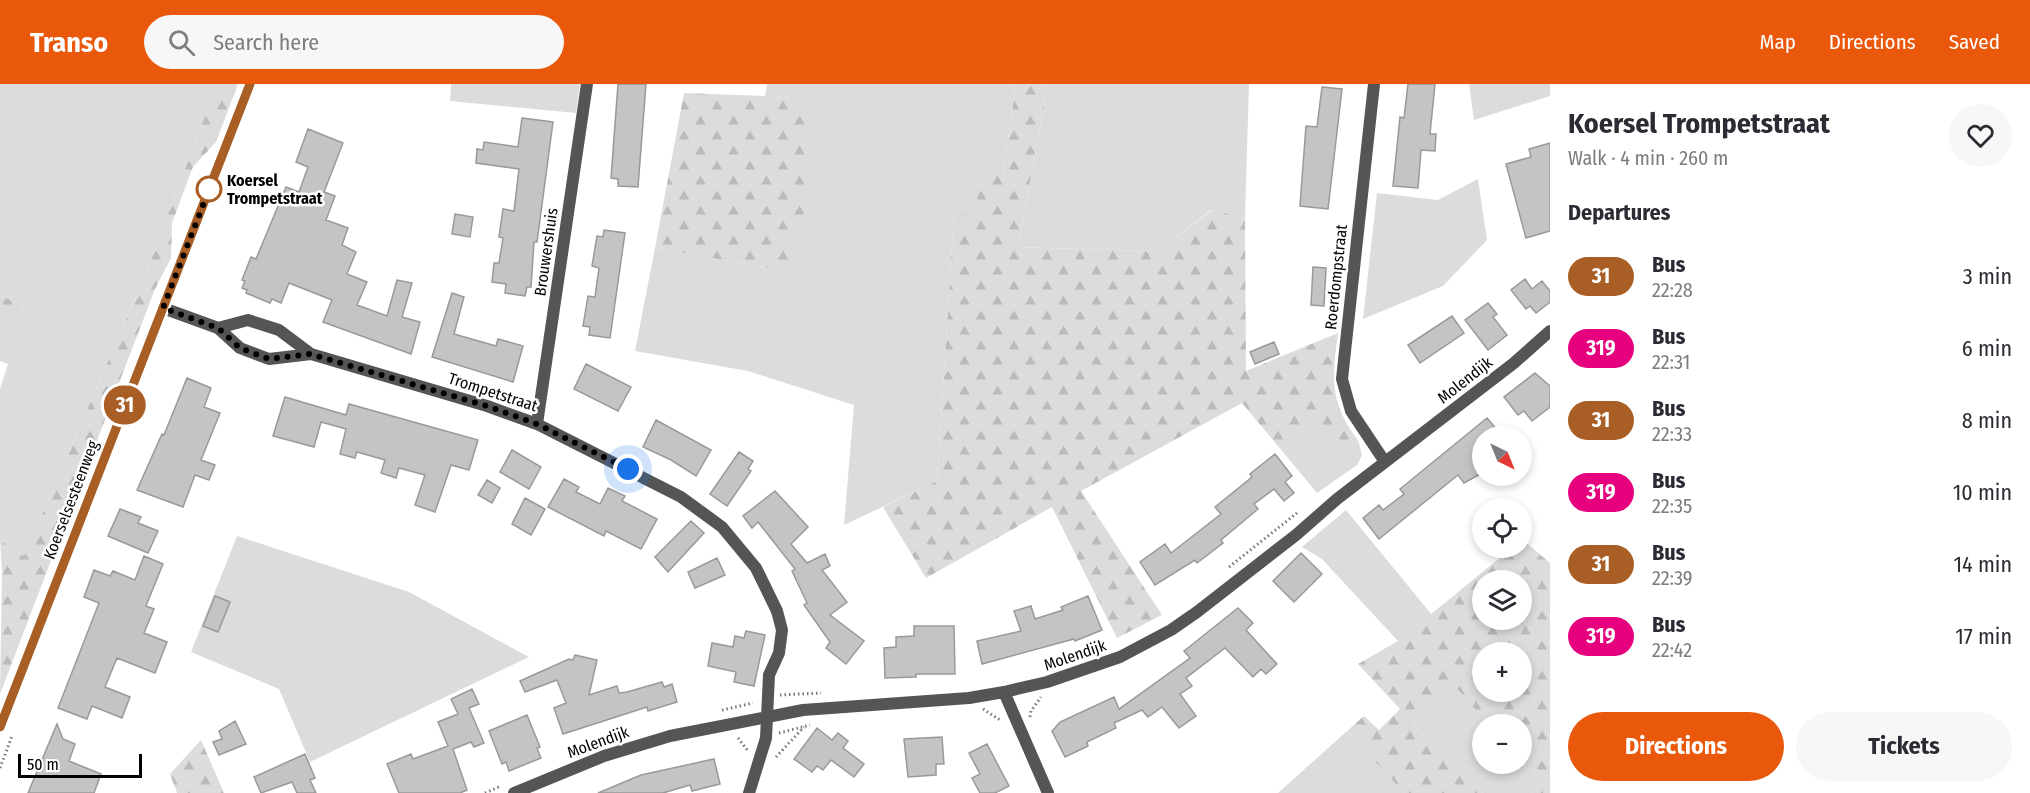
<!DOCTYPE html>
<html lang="en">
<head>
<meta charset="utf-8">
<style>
	body { margin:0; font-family:"Fira Sans Condensed",sans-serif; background:#f7f7f7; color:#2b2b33; height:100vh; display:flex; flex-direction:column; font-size:22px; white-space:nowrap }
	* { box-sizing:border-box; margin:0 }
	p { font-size:20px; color:#7c7c81 }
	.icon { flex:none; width:33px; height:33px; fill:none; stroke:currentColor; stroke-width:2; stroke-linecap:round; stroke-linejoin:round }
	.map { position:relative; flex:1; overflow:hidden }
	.drawer { display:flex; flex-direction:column; background:#fff; width:480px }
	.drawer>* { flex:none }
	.badge { padding:0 12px; border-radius:20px; font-size:21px; line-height:39px }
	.needle { width:39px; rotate:137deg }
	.tools { position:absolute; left:1472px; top:342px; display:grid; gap:12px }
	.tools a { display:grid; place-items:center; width:60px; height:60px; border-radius:50%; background:#fff; box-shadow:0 3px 9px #0003; font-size:30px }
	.scale { position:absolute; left:18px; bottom:15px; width:124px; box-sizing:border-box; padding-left:6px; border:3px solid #000; border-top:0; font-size:16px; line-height:21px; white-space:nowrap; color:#000; -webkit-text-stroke:4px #fff; paint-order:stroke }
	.you { position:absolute; width:30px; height:30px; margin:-15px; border:4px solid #fff; border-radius:50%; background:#1a73e8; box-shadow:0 0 0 9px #1a73e833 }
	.map>.badge { position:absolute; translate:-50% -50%; box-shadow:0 0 0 3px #fff }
	h2 { padding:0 18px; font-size:22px; line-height:54px }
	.round { display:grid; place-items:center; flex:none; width:63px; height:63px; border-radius:32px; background:#f7f7f7 }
	.overview { display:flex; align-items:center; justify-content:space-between; height:102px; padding:0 18px }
	h1 { font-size:28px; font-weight:700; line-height:45px }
	.cta { display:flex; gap:12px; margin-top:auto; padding:12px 18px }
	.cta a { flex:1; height:69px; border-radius:36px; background:#ea580c; color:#fff; font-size:24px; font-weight:700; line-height:69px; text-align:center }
	.cta a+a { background:#f7f7f7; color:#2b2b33 }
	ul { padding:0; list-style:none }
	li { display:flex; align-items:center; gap:18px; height:72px; padding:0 18px }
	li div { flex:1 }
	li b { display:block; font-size:22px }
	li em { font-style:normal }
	li .badge { min-width:66px; font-weight:700; text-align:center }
	header { display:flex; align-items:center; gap:36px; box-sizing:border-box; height:84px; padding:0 30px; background:#ea580c; color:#fff }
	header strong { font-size:28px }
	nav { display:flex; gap:33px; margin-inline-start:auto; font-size:21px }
	.search { width:420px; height:54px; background:#f7f7f7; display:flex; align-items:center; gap:15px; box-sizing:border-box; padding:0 21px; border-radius:33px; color:#7c7c81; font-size:22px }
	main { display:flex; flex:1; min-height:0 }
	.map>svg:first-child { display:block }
	.green { fill:#dcdcdc }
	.forest { fill:url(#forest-firs); fill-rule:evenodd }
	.building { fill:#c4c4c4; stroke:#999; stroke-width:1.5 }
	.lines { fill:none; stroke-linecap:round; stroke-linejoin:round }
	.path { stroke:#777; stroke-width:3; stroke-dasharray:1.5 3; stroke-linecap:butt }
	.street { stroke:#555; stroke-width:12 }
	.secondary { stroke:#222; stroke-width:12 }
	.line-casing { stroke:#fff; stroke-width:14 }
	.line { stroke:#a85e24; stroke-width:9 }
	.walk { stroke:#000; stroke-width:6; stroke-dasharray:0 10.8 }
	.stop-dot { fill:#fff; stroke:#a85e24; stroke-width:3 }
	.labels { text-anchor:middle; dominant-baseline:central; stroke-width:5; stroke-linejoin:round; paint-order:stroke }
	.stop-label { font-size:16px; font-weight:bold; fill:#000; stroke:#fff; text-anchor:start }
	.street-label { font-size:16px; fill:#000; stroke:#fff }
</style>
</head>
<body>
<header>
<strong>Transo</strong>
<div class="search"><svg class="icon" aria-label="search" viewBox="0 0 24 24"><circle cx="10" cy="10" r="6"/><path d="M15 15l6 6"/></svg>Search here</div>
<nav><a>Map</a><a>Directions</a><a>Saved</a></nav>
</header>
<main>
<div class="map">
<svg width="1550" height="709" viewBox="0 0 1550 709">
	<defs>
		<pattern id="forest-firs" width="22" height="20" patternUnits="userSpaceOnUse" patternTransform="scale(1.5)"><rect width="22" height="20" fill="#dcdcdc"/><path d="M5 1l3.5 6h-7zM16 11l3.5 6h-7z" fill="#bbb"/></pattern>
	</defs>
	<rect width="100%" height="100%" fill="#fff"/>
	<path class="green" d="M0 0H217L144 194 24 472 0 456V305L8 280 0 277V234L15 241 24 222 0 211Z
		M451 0H580L576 29 450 17Z
		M767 0H1016L1003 90 976 131H954L937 397 844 441 854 321 748 287 635 267 655 164 785 187 808 17 765 12Z
		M1048 0H1249L1245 134 1211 126 1166 161 1146 167 1018 163Z
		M1469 0H1550V12L1474 36Z
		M1478 95 1487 156 1443 202 1363 235 1377 109 1438 116Z
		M1312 343 1341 371 1358 356 1362 371 1357 381 1317 409 1283 368Z
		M1346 426 1432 531 1398 557 1322 475 1302 463Z
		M237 452 409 508 529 573 310 678 279 605 191 568Z
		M1455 601 1489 640H1482V680L1521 678 1541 701 1531 709H1483L1413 641Z
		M1347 647 1404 709H1278Z"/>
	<path class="forest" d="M217 0H238L216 58 193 83 172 139 171 174 155 205 0 610 2 487 0 456 24 472 144 194Z
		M1016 0H1048L1018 163 1146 167 1166 161 1212 126 1245 134 1246 287 1338 249C1332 294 1329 318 1358 356L1341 371 1312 343 1283 368 1242 319 1081 407 1162 531 1117 554 1052 423 926 494 883 423 937 397 954 130 976 131 979 89 1003 90Z
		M684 9 765 12 809 17 803 137 785 187 655 164Z
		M0 211 24 222 15 241 0 234Z
		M1522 455 1550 479V709H1531L1540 701 1521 678V640H1488L1455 602 1413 641 1483 709H1404L1347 647 1364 632 1379 646 1400 625 1358 580 1398 557 1512 464H1521ZM1482 496H1521V536H1482ZM1521 568V608H1482V568Z
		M201 656 224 709H177L170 690Z"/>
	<path class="building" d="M618 0H646L638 103 618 102V95L611 94Z
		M1408 0H1435L1430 50H1436L1435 67 1421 66 1418 104 1393 102 1400 33 1404 34Z
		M1322 3 1342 5 1328 125 1300 122 1306 42 1317 43Z
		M522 34 553 38 537 158H534L531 203H527L525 212 505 209 506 200 492 198 494 179H499L503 154 499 153 503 125 514 127 519 85 476 79 477 65 483 66 484 58 518 63Z
		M308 45 343 59 324 108 335 112 326 136 348 144 342 161 356 168 347 190 367 198 357 221 387 232 397 196 412 199 402 233 420 238 411 270 323 238 332 216 289 199 281 219 272 215 270 219 246 209 247 206 242 204 245 197 242 196 251 173 256 175 286 103 299 108 308 83 296 78Z
		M1550 59V147L1526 154 1506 80 1531 73 1529 65Z
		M455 130 473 133 470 153 452 150Z
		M604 146 625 149 610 254 589 251 590 243 583 242 588 212 595 213 599 184 592 182 597 152 603 153Z
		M1313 183 1326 184 1324 222 1311 221Z
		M1525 195 1532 205 1542 197 1550 207V218L1536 229 1530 222 1526 225 1511 206Z
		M452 209 464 213 454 250 496 262 498 255 523 262 513 298 432 273Z
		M1488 219 1497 230 1493 233 1507 251 1488 266 1465 236Z
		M1452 232 1464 249 1420 279 1408 261Z
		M1274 258 1279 270 1255 280 1250 268Z
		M586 280 631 303 618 327 574 305Z
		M1535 289 1550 302V323L1532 337 1524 327 1518 331 1504 313Z
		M187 294 211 304 204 323 220 329 201 376 215 381 209 396 195 391 183 423 137 406 162 350 164 351Z
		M285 313 346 331 349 320 478 356 469 386 451 381 435 428 415 421 425 391 399 384 396 394 381 389 385 376 357 368 355 374 340 370 346 345 321 338 314 363 273 352Z
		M1487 334 1502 352H1482V389L1464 399 1458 391 1379 455 1363 434 1379 421 1383 426 1404 410 1400 405Z
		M656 336 711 366 696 392 671 376 643 363Z
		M512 366 541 383 529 405 500 388Z
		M739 368 753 377 748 385 751 387 727 422 710 410Z
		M1275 370 1292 392 1285 398 1294 409 1284 417 1274 405 1254 420 1258 425 1221 456 1223 459 1197 479 1195 476 1155 501 1140 478 1165 460 1171 469 1221 430 1215 423 1252 393 1250 390Z
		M564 395 579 403 576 408 600 420 608 404 625 412 622 417 657 435 641 465 606 447 604 452 548 423Z
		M487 396 500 404 492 419 478 411Z
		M775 407 808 443 791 460 807 479 825 470 830 482 822 486 847 518 830 531 864 557 846 580 826 564 830 558 804 521 807 519 792 487 795 485 758 438 752 444 743 432Z
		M525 414 545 425 531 451 512 440Z
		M120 425 141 433 138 439 158 447 148 469 108 452Z
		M691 437 704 449 668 488 655 473Z
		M1301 469 1322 490 1294 518 1273 497Z
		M144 472 163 480 146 522 154 525 144 549 167 558 155 589 117 574 105 603 130 613 122 634 92 622 87 635 58 624 99 519 84 513 94 486 110 492 113 487 135 496Z
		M717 474 725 491 695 504 688 488Z
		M215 512 230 518 218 548 203 542Z
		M1088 512 1102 546 1075 557 1074 555 982 580 977 557 1021 547 1014 527 1031 522 1035 535 1063 526 1061 523Z
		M1238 524 1253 539 1246 546 1277 580 1266 590 1261 585 1253 593 1225 564 1186 594 1192 602 1180 610 1196 632 1179 644 1162 623 1148 633 1142 626 1114 639 1116 644 1087 658 1088 662 1065 673 1052 647 1060 638 1114 613 1119 625 1190 574 1184 567Z
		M914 542H954L955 590H916V593L885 594 884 564 896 563V553L914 552Z
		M746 547 765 551 754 602 734 598 736 588 708 582 712 559 733 563 735 552 744 554Z
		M575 571 597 576 589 611 617 602 619 609 627 608 662 598 664 603 672 600 677 618 648 627 647 623 563 650 554 624 566 619 557 596 525 608 520 597 569 575 573 576Z
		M472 605 479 620 469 624 484 659 474 663 471 658 453 665 467 706 460 709H399L387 680 411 670 413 675 448 662 438 638 458 630 451 615Z
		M527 631 540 663 537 664 541 674 509 687 506 678 502 680 489 647Z
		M235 637 246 660 219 671 213 658 222 655 219 647Z
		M57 640 63 655 75 660 69 677 101 690 94 709H28Z
		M817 644 832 656 838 649 848 657 843 664 864 680 854 693 831 676 823 686 817 682 812 688 794 675Z
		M942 653 944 680H936V691L908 693 904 655Z
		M987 660 1009 702 995 709H980L972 694 980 690 969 669Z
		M305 670 315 694 310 696 316 709H297L292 698 261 709 254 693Z
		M714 675 720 700 692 707 690 701 663 709H598L641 691Z"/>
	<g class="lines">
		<path class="path" d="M1229 483 1297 429
			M780 611 821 609
			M983 625 1000 636
			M722 626 753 619
			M1030 633 1031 627 1041 613
			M779 649 810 641
			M738 654 748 667
			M776 673 804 643
			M0 684 12 652
			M485 709 501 702"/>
		<path class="street" d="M1374 0 1342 295 1351 327 1385 378
			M163 224 218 244 240 264 269 275 311 270
			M218 244 248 236 279 246 311 270 487 322 537 340 681 413 722 443 756 484 777 527 782 546 779 569 769 591 766 654 749 709
			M537 340 587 0
			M1004 608 1048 709
			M514 709 604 672 670 652 803 626 969 614 1004 608 1047 598 1120 573 1171 546 1197 528 1296 451 1337 415 1514 279 1550 247"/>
		<path class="secondary" d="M0 643 250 0"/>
	</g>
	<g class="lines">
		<defs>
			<path id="line" d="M0 643 250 0"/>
		</defs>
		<use href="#line" class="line-casing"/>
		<use href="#line" class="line"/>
		<path class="walk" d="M209 105 212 98 163 224 218 244 240 264 269 275 310 270 487 322 537 340 628 385"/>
	</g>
	<circle class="stop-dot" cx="209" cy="105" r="12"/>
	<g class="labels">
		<g class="stop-label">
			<text x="227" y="96">Koersel<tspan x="227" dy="18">Trompetstraat</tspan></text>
		</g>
		<g class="street-label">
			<text transform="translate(546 168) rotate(-82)">Brouwershuis</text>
			<text transform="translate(1336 193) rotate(-84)">Roerdompstraat</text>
			<text transform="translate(1465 296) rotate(-38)">Molendijk</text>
			<text transform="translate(493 308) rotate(18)">Trompetstraat</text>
			<text transform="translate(71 416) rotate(-69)">Koerselsesteenweg</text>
			<text transform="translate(1075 571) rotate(-19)">Molendijk</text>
			<text transform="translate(598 658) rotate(-20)">Molendijk</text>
		</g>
	</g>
</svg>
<div class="tools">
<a><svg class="needle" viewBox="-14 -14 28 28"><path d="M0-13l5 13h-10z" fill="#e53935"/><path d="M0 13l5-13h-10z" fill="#7c7c81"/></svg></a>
<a><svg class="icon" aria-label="locate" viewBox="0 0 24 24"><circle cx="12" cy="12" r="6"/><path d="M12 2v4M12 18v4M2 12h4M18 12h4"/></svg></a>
<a><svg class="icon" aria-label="layers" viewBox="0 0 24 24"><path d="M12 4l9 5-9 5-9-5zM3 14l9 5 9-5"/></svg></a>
<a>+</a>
<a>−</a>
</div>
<div class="scale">50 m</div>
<div class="you" style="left:628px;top:385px"></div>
<b class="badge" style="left:125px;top:321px;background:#a85e24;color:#fff">31</b>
</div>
<section class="drawer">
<div class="overview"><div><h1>Koersel Trompetstraat</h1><p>Walk · 4 min · 260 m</p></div><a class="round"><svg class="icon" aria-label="heart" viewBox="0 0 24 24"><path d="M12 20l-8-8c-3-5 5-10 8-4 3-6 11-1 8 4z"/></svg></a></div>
<h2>Departures</h2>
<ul>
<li><span class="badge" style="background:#a85e24;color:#fff">31</span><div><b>Bus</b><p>22:28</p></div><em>3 min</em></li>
<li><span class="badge" style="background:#e6007e;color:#fff">319</span><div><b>Bus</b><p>22:31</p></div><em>6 min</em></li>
<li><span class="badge" style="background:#a85e24;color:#fff">31</span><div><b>Bus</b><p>22:33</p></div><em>8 min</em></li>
<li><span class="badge" style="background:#e6007e;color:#fff">319</span><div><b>Bus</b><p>22:35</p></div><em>10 min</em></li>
<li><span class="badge" style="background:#a85e24;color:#fff">31</span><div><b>Bus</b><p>22:39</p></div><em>14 min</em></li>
<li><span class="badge" style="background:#e6007e;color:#fff">319</span><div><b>Bus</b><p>22:42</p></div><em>17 min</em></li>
</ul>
<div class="cta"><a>Directions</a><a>Tickets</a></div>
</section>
</main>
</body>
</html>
